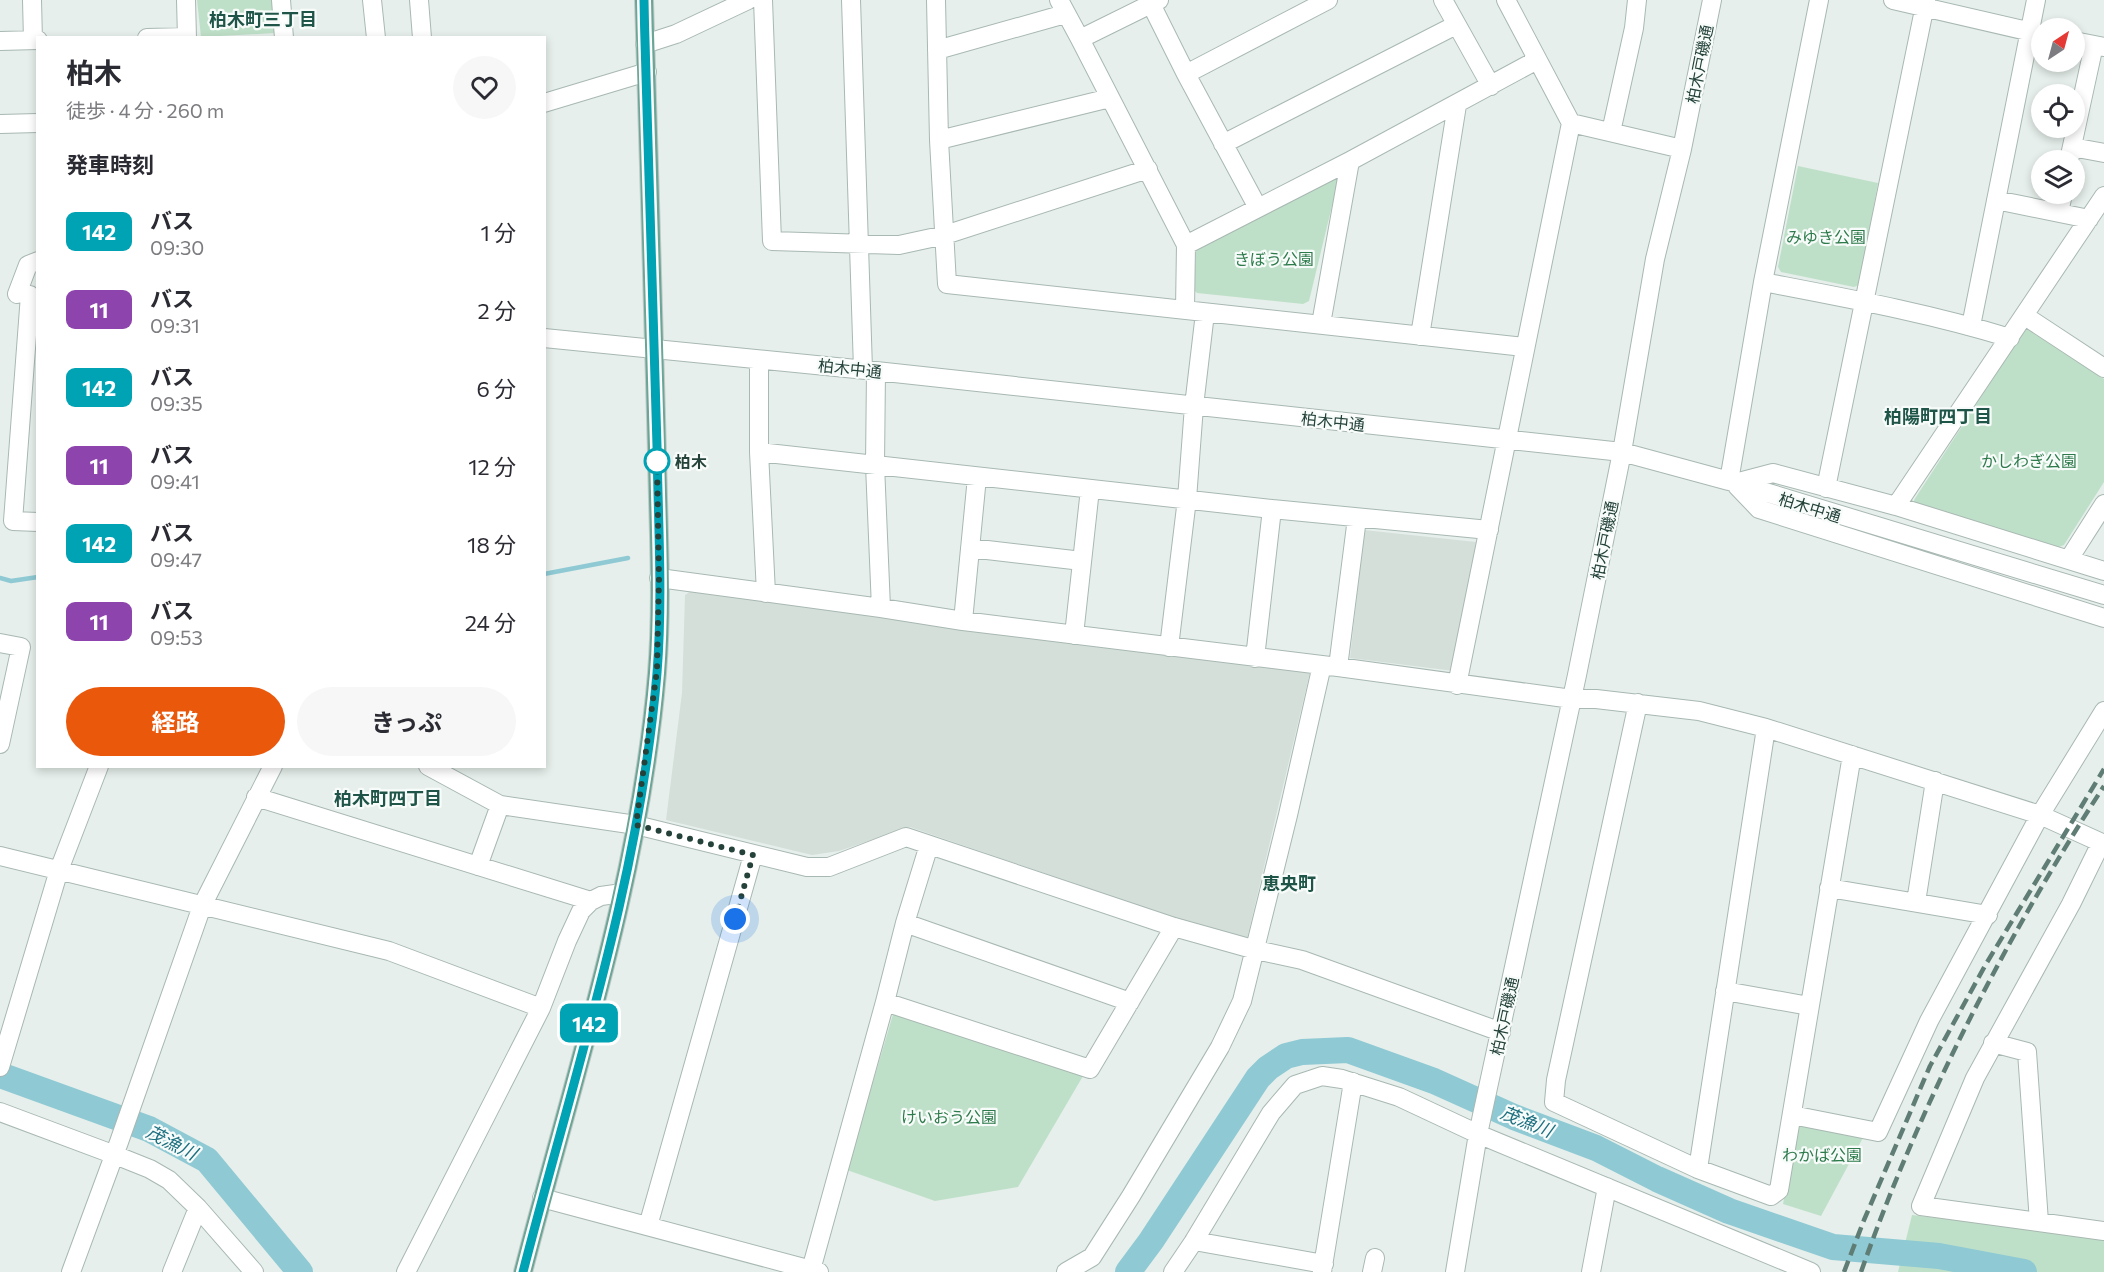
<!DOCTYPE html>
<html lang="ja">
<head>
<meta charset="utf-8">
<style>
	body { margin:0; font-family:Commissioner,"Noto Sans JP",sans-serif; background:#f7f7f7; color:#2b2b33; height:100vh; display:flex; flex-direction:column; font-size:22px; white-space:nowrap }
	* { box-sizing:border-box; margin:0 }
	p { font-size:20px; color:#7c7c81 }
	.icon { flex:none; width:33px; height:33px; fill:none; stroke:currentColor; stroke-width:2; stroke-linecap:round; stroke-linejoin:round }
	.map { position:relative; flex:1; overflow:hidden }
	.side { position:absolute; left:36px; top:36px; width:510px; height:732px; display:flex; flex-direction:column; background:#fff; border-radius:0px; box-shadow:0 3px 9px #0003 }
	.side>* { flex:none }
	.badge { padding:0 12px; border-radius:9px; font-size:21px; line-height:39px }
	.needle { width:39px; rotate:36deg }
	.buttons { position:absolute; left:2031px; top:18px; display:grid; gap:12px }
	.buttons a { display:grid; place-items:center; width:54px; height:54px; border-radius:50%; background:#fff; box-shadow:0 3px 9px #0003; font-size:30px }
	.you { position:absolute; width:30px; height:30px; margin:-15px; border:4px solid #fff; border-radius:50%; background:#1a73e8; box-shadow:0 0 0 9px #1a73e833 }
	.map>.badge { position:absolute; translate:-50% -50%; box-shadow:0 0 0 3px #fff }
	h2 { padding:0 30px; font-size:22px; line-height:54px }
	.round { display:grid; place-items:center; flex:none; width:63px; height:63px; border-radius:32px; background:#f7f7f7 }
	.headline { display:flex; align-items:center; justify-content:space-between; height:102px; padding:0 30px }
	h1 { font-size:28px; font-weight:700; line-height:45px }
	.cta { display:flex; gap:12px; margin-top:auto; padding:12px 30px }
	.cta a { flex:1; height:69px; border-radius:36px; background:#ea580c; color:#fff; font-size:24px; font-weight:700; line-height:69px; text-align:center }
	.cta a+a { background:#f7f7f7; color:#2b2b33 }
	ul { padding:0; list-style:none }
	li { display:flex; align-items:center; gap:18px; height:78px; padding:0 30px }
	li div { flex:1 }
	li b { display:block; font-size:22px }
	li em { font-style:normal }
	li .badge { min-width:66px; font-weight:700; text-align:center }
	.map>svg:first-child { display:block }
	.built { fill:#d4dfda }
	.green { fill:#bfe0c8 }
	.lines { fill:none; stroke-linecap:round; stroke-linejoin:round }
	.stream { stroke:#8ec9d4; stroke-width:4.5 }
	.river { stroke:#8ec9d4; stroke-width:26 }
	.minor-casing { stroke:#a8b8b2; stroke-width:20 }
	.major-casing { stroke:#c2cac8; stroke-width:20 }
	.minor { stroke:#fff; stroke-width:18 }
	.major { stroke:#6aa596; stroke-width:18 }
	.rail { stroke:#5f7d75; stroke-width:4.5; stroke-dasharray:12 6; stroke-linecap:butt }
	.line-casing { stroke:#fff; stroke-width:14 }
	.line { stroke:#00a3b4; stroke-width:9 }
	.walk { stroke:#24423a; stroke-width:6; stroke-dasharray:0 10.8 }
	.stop-dot { fill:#fff; stroke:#00a3b4; stroke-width:3 }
	.labels { text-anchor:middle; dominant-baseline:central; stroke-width:4.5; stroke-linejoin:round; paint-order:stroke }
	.street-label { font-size:16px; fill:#24423a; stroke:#f7fbf9 }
	.park-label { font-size:16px; fill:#2d7a4b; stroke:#f7fbf9 }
	.stop-label { font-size:16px; font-weight:bold; fill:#24423a; stroke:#f7fbf9; text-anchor:start }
	.neighbourhood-label { font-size:18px; font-weight:bold; fill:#1f5548; stroke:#f7fbf9 }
	.water-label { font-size:18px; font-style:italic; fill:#1c6f80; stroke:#f7fbf9 }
</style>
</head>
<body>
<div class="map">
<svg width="2104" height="1272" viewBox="0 0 2104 1272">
	<rect width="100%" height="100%" fill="#e6efeb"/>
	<path class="built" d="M1364 530 1476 542 1454 671 1350 658Z
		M691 591 1310 672 1246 943 910 827 839 851 812 855 666 820 682 693 685 595Z"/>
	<path class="green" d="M197 0H272L275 33 201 37Z
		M1798 166 1878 183 1859 285 1854 287 1781 272 1778 267Z
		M1333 177 1338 181 1309 301 1303 304 1197 293 1194 290 1196 251Z
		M2026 328 2104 379V482L2064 545 2059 547 1915 503 1914 500Z
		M894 1011 1083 1076 1018 1187 935 1201 847 1170Z
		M1799 1120 1865 1134 1821 1216 1783 1204Z
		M1912 1215 2104 1238V1272H1898Z"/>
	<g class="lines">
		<path class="stream" d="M544 574 628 558
			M0 578 11 581 38 577"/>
		<path class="river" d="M0 1075 149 1129 207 1160 300 1272
			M1128 1272 1151 1241 1258 1078 1268 1068 1286 1056 1302 1052 1348 1050 1434 1081 1514 1117 1596 1148 1657 1179 1729 1211 1833 1247 1939 1256 2024 1272"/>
		<defs>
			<path id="minor" d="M32 0 33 40
				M186 0 187 38
				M281 0 284 38
				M372 0 376 38
				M419 0 422 38
				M763 0 772 241 899 245 945 235 1148 169
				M851 0 863 369
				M936 0 939 140 947 284 1524 347
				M1059 0 1080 39 1186 245 1350 161 1537 60
				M1443 0 1491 86
				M1506 0 1571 123 1682 149
				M1893 0 2040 34
				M1151 4 1186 74 1258 208
				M147 38 187 37
				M1080 39 1159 0
				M0 41 38 40
				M2074 41 2104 47
				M645 44 676 34 748 0
				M937 50 1065 14
				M1186 74 1328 0
				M544 103 647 72
				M0 124 38 123
				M1611 132 1634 28 1637 0
				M939 140 1110 98
				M1223 144 1456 25
				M2072 147 2104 153
				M2069 160 2094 45
				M1996 200 2089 219
				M2059 212 2063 194
				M1763 282C1846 298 1929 313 2010 338
				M17 294 28 265 38 261
				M30 295 13 521 38 522
				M1185 309 1186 245
				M2025 316 2104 368
				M1321 324 1350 161
				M1971 326 2036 0
				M1420 336 1457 105
				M544 338 876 371 1622 452 1729 481 2104 595
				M759 360V452L766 593
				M876 371 875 465 881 608
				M759 452 1272 509 1489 530
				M1729 481 1763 282 1819 0
				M1735 483 1773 473 1896 506 2104 571
				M1737 486 1759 509 2104 618
				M1826 488 1926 0
				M1896 506 2104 196
				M970 548 1082 561
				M2069 559 2104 504
				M659 578 881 608 963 621 1338 667 1572 699H1596L1699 711 1766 728 2040 815 2104 844
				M963 621 977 477
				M1074 635 1090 489
				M0 643 21 647 0 744
				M1169 647 1187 499 1194 406 1205 313
				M1255 658 1272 509
				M1338 667 1357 518
				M1457 685 1571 123
				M1638 703 1556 1080 1554 1102 1698 1169 1771 1196 1779 1190 1852 755
				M428 766 500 805 478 866
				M256 797 591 901
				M500 805 636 825 807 867H829L906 837 1174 927 1256 950 1302 960 1501 1032
				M2101 843 2071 904 1975 1078 1921 1206 2104 1231
				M0 856 389 951 541 1008
				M1829 888 1988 915
				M1916 902 1935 781
				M905 923 1130 1002
				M1725 991 1809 1006
				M885 1002 1090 1069 1174 927
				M1993 1043 2027 1052 2039 1222
				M0 1067 59 870 99 766
				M0 1112 115 1155 150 1169 169 1180 198 1208 254 1272
				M1792 1115 1878 1132 1929 1021 2040 815 2104 711
				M1698 1169 1766 728
				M542 1198 819 1272
				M648 1226 753 855
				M1194 1241 1324 1264
				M811 1270 885 1002 905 923 929 845
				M71 1272 119 1142 202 906 273 766
				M172 1272 198 1208
				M406 1272 541 1008 567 941 581 911 591 901 601 896 622 893
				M1066 1272 1092 1257 1131 1196 1220 1047 1242 1001 1288 815 1322 665
				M1173 1272 1194 1241 1271 1113 1295 1085 1322 1076 1342 1079 1399 1097 1478 1134 1811 1272
				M1322 1272 1353 1082
				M1372 1272 1375 1258
				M1455 1272 1478 1134 1577 675 1622 452 1655 259 1682 149 1712 0
				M1591 1272 1607 1187"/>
			<path id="major" d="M523 1272C574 1074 640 878 657 673 663 600 658 526 657 453 654 302 648 151 644 0"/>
		</defs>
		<use href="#minor" class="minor-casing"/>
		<use href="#major" class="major-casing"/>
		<use href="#minor" class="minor"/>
		<use href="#major" class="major"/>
		<path class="rail" d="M1844 1272 1864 1220 1930 1066 1986 964 2104 769
			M1861 1272C1920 1104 2007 935 2104 786"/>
	</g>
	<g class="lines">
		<defs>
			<path id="line" d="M523 1272C574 1074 640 878 657 673 663 598 658 521 657 446 653 298 647 149 644 0"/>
		</defs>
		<use href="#line" class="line-casing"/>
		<use href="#line" class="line"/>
		<path class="walk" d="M657 461 659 578 657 670 636 825 753 855 735 919"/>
	</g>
	<circle class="stop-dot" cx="657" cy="461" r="12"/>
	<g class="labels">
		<g class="street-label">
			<text transform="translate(1699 64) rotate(-79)">柏木戸磯通</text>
			<text transform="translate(850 368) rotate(6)">柏木中通</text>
			<text transform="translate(1333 421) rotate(6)">柏木中通</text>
			<text transform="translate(1810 507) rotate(17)">柏木中通</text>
			<text transform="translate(1604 540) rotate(-79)">柏木戸磯通</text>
			<text transform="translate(1504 1016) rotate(-78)">柏木戸磯通</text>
		</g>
		<g class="park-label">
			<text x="1826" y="236">みゆき公園</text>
			<text x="1274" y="258">きぼう公園</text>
			<text x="2029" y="460">かしわぎ公園</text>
			<text x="949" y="1116">けいおう公園</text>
			<text x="1822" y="1154">わかば公園</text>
		</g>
		<g class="stop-label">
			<text x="675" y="461">柏木</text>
		</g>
		<g class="neighbourhood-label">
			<text x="263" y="19">柏木町三丁目</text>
			<text x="1938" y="416">柏陽町四丁目</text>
			<text x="388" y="798">柏木町四丁目</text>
			<text x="1289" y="883">恵央町</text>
		</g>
		<g class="water-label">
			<text transform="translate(1527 1121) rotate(22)">茂漁川</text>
			<text transform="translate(172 1142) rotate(27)">茂漁川</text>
		</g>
	</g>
</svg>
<div class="buttons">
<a><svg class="needle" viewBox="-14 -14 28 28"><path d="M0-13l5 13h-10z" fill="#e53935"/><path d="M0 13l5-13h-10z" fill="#7c7c81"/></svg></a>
<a><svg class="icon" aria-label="locate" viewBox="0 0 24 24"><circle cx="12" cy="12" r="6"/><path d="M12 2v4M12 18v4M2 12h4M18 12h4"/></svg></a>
<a><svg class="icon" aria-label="layers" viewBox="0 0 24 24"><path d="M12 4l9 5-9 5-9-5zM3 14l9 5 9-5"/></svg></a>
</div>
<div class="you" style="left:735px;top:919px"></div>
<b class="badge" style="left:589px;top:1023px;background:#00a3b4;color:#fff">142</b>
<section class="side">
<div class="headline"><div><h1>柏木</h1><p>徒歩 · 4 分 · 260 m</p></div><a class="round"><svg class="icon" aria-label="heart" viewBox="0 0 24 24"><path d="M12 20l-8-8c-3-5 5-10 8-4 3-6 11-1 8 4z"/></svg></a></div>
<h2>発車時刻</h2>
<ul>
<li><span class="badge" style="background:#00a3b4;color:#fff">142</span><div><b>バス</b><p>09:30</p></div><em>1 分</em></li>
<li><span class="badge" style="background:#8e44ad;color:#fff">11</span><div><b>バス</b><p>09:31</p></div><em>2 分</em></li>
<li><span class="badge" style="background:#00a3b4;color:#fff">142</span><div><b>バス</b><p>09:35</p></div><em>6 分</em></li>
<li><span class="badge" style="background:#8e44ad;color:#fff">11</span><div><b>バス</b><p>09:41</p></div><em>12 分</em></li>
<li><span class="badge" style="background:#00a3b4;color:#fff">142</span><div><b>バス</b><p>09:47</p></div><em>18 分</em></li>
<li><span class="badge" style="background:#8e44ad;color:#fff">11</span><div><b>バス</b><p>09:53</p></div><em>24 分</em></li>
</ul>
<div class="cta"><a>経路</a><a>きっぷ</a></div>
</section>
</div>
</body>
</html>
